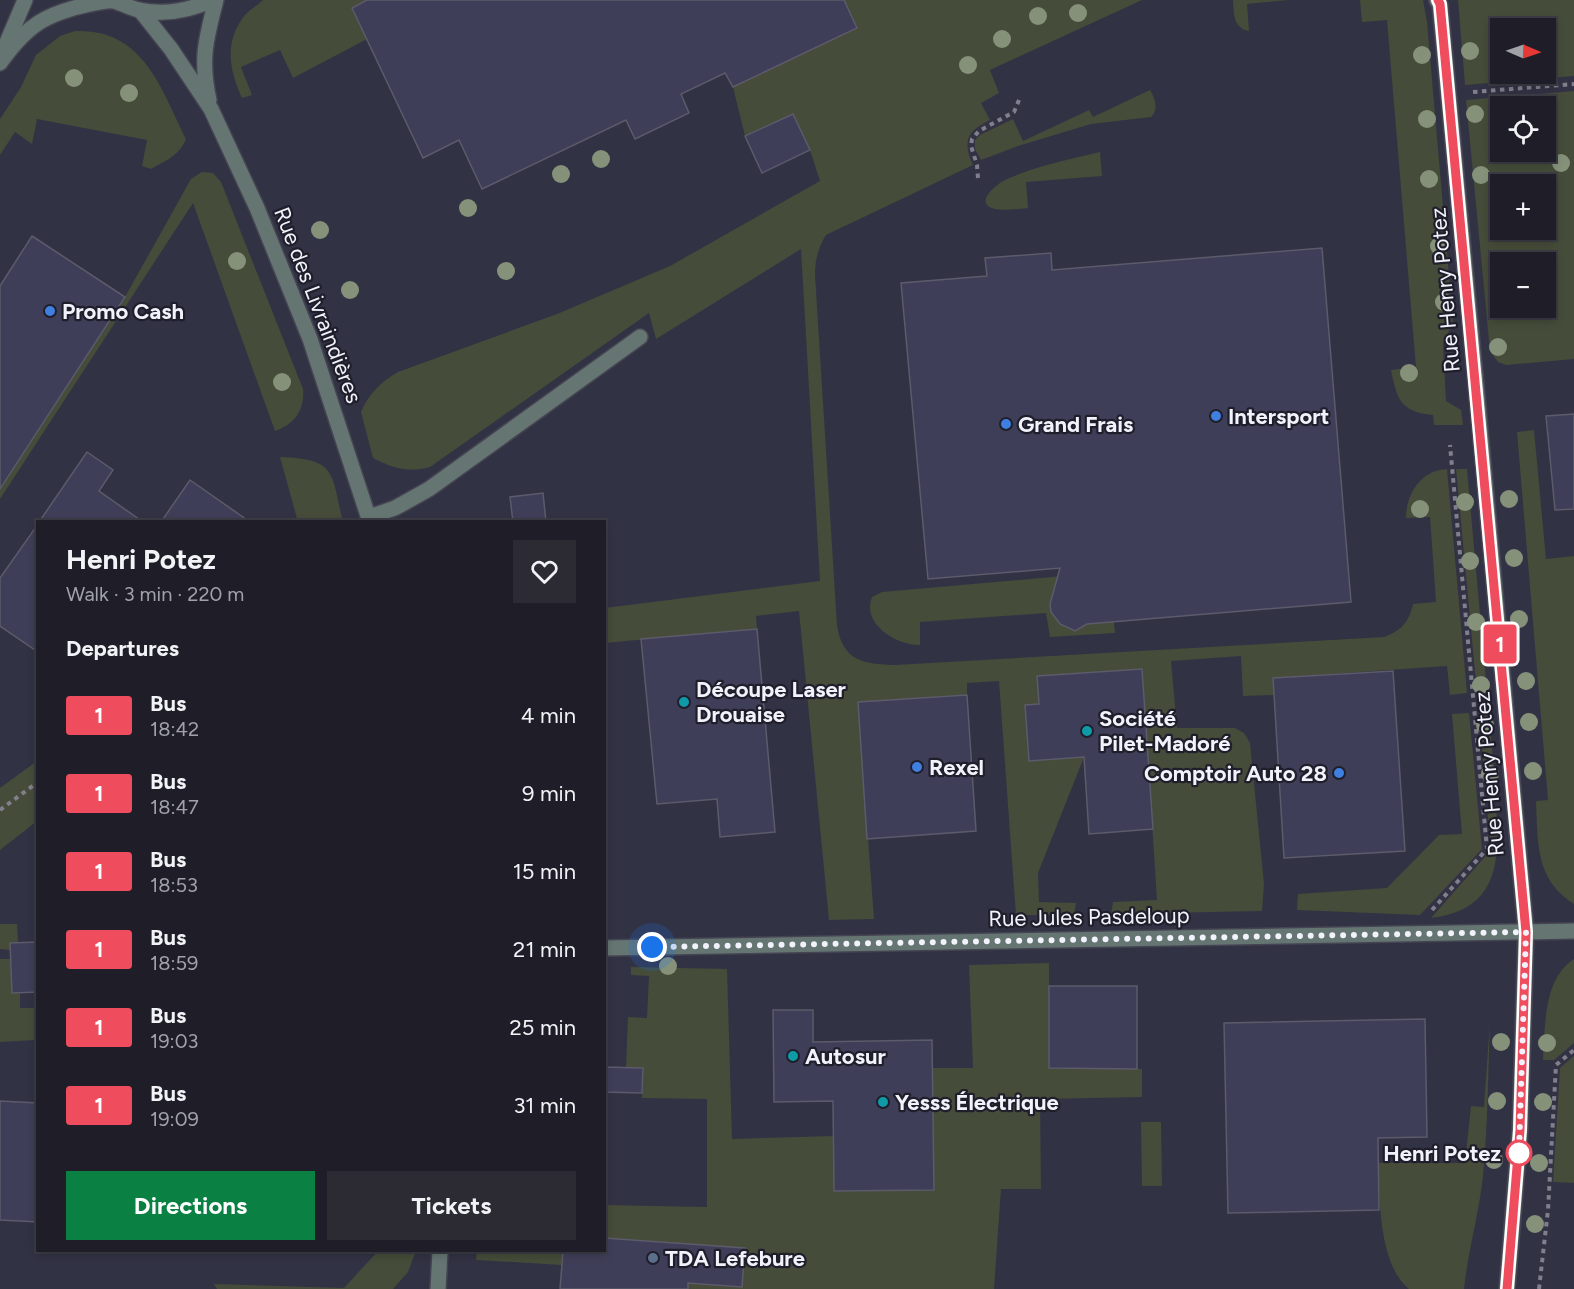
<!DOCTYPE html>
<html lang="en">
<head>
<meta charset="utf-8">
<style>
	body { margin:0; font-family:Figtree,sans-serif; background:#2c2b34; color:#f1f3f6; height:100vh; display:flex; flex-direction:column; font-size:22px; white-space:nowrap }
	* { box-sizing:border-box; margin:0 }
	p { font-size:20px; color:#a1a2a8 }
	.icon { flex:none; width:33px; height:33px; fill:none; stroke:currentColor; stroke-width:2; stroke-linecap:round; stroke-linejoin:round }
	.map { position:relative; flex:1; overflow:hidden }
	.side { position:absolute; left:36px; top:520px; width:570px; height:732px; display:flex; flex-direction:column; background:#1f1e28; border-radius:0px; box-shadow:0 3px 9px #0003,0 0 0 2px #3c3c45 }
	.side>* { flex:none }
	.badge { padding:0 12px; border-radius:4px; font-size:21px; line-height:39px }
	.needle { width:39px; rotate:92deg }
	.buttons { position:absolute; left:1490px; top:18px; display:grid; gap:12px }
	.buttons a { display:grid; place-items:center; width:66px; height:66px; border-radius:0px; background:#1f1e28; box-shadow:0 3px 9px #0003,0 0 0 2px #3c3c45; font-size:30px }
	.you { position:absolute; width:30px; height:30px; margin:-15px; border:4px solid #fff; border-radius:50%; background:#1a73e8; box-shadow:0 0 0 9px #1a73e833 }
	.map>.badge { position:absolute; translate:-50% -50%; box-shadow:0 0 0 3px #fff }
	h2 { padding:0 30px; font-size:22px; line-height:54px }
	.round { display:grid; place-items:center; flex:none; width:63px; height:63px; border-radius:0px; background:#2c2b34 }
	.head { display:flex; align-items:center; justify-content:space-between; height:102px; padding:0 30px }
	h1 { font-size:28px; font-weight:700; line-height:45px }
	.action { display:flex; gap:12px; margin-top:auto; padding:12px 30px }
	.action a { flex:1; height:69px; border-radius:0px; background:#0b8043; color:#fff; font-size:24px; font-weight:700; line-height:69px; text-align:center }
	.action a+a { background:#2c2b34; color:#f1f3f6 }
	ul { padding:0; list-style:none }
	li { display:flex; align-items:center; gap:18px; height:78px; padding:0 30px }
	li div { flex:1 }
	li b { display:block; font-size:22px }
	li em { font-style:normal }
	li .badge { min-width:66px; font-weight:700; text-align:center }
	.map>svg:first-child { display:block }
	.built { fill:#323245; fill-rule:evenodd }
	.green { fill:#454c39; fill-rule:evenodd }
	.building { fill:#3f3e58; stroke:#5b5b6b; stroke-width:1.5 }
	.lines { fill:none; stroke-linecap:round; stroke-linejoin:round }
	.minor-casing { stroke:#454452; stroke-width:18 }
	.path { stroke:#807f8b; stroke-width:4; stroke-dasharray:4.5 4.5; stroke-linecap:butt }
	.minor { stroke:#657572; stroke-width:15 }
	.tree { fill:#86917a }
	.line-casing { stroke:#fff; stroke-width:14 }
	.line { stroke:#ef4d5e; stroke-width:9 }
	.walk { stroke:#f2f2fc; stroke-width:6; stroke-dasharray:0 10.8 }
	.shop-dot { fill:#3f7fe0; stroke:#1f1f2c; stroke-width:2 }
	.culture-dot { fill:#0f9aa8; stroke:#1f1f2c; stroke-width:2 }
	.stop-dot { fill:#fff; stroke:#ef4d5e; stroke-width:3 }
	.service-dot { fill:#5c6f8a; stroke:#1f1f2c; stroke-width:2 }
	.labels { text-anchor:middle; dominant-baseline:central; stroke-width:4.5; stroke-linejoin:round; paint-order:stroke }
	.street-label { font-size:22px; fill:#f2f2fc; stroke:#1f1f2c }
	.poi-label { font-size:22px; font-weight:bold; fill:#f2f2fc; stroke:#1f1f2c; text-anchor:start }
	.stop-label { font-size:22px; font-weight:bold; fill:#f2f2fc; stroke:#1f1f2c; text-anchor:end }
</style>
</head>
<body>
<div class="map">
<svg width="1574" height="1289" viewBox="0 0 1574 1289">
	<rect width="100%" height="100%" fill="#292836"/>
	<path class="built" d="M0 0H1574V1289H0ZM1500 28H1545V74H1500ZM1500 106H1545V152H1500ZM1500 184H1545V230H1500ZM1500 262H1545V308H1500ZM38 522H604V1251H38Z"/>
	<path class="green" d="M263 0H367L352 8 367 39 293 78 280 50 241 67 252 95 242 98C230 71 224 45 242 19 247 11 257 6 263 0Z
		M844 0H1142L990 70 999 93 981 103 990 120C967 131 962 141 973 165L826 235C818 248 815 260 815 275L837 625C842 661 864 664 895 665L1384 637C1401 631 1409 622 1413 604L1436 602 1430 517 1406 518C1406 494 1421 470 1447 469L1467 693 1450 695 1447 666 1273 678 1274 695 1243 696 1241 656 1171 661 1177 728H1235L1244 733 1250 743 1264 884 1262 911 1111 914 1113 902 1157 900 1142 670 1038 676 1039 704 1025 705 1029 761 1084 757 1038 873 1039 902 1076 903 1074 915H1016L999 681 967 683V695L858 702 874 919 829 920 799 611 756 616 757 629 604 643 605 608 820 581 801 249 656 339 649 313 430 467C409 473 392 468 373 458L361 412C369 393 381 382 398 372L557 314 670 266 820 181 810 150 793 114 745 136 733 87 857 28Z
		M1233 0H1289L1247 4 1249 31C1233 28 1234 14 1233 0Z
		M1360 0H1423L1427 22 1453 322 1443 344 1446 401 1461 410 1463 425H1434L1433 415C1400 412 1397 399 1391 370L1416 367 1387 20 1362 22Z
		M1458 0H1574V76L1465 85ZM1500 28H1545V74H1500Z
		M75 31C143 28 161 88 186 139 180 155 165 161 151 169L142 166 147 140 37 119 32 144 15 132 0 155V119L21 87 36 55 60 36Z
		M1150 90C1155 98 1159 110 1151 117L1091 124 1018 146 981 160 975 149V140L980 135 1013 119 1023 141 1089 110 1093 117Z
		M1574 91V359L1506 365 1498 362 1490 351 1466 100ZM1500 106H1545V152H1500ZM1500 184H1545V230H1500ZM1500 262H1545V308H1500Z
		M1100 152 1102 176 1026 182 1028 208C1018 209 1006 211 995 209 973 204 995 185 1005 180 1035 166 1068 160 1100 152Z
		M202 172 213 173 221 182 303 389C305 410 294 425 275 431L193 203 0 499V489L125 297 191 179Z
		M1534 430 1546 559 1574 556V904C1535 880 1538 842 1536 801L1548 800 1517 432Z
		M280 457C338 459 331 473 343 522H298Z
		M1456 469H1467L1487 692 1477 693Z
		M1109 572 1115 633 1050 637 1046 613 920 622V645C897 646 861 624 872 597L882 592Z
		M1489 712 1495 785 1485 786 1479 712Z
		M1469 713 1482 849 1420 915 1297 910 1298 894 1387 888 1439 835 1462 834 1452 714Z
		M37 761V821L0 850V788Z
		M1496 806C1500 861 1499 910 1431 918L1491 850 1487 807Z
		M0 924H17L18 943 11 950 0 949Z
		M0 959H11L12 993H20V1008H37V1040L0 1042Z
		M1574 959V1043L1554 1060H1543C1545 1028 1543 979 1574 959Z
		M1049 963V1068L1142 1069V1097L1040 1099 1041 1189H1001L994 1289H688V1283L605 1238 604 1205 707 1207V1099L642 1098 643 1069 626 1068 628 1017 647 1018 649 976 631 975V967L727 969 732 1139 834 1136 835 1191 934 1189 932 1068H973L969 965Z
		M1490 1021C1488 1072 1488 1125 1483 1176 1479 1214 1468 1251 1464 1289H1409C1379 1265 1379 1199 1379 1163H1465L1471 1106 1484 1107Z
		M1574 1056V1183L1553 1182 1560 1068Z
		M1141 1122H1161L1162 1186H1142Z
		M378 1251H416L408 1272 393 1289H217L214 1284 344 1288Z
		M477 1251H563L562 1265 476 1260Z"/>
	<path class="building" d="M367 0H844L857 28 733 87 725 73 681 94 689 113 635 139 626 120 482 189 459 140 423 158 352 8Z
		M793 114 810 150 762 173 745 136Z
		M32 236 125 297 0 489V286Z
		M1322 248 1351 602 1087 624 1075 631 1060 624 1051 612 1050 604 1060 568 928 579 901 283 987 276 985 258 1051 253 1052 270Z
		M1574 414V509L1555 510 1546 416Z
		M87 452 113 470 99 491 143 522H39Z
		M190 480 250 522H161Z
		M543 493 546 522H513L510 497Z
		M38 524V652L0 626V578Z
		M757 629 775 832 720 837 717 799 657 804 641 639Z
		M1142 669 1153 829 1089 834 1084 757 1029 761 1025 705 1039 704 1037 676Z
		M1393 671 1405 851 1284 858 1273 678Z
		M967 695 976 831 867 839 858 702Z
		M38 942V992L12 993 10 943Z
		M1049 986H1137V1069L1049 1068Z
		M773 1010H813V1042L932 1040 934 1190 834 1191 833 1101 774 1102Z
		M1425 1019 1427 1137 1378 1138 1379 1210 1228 1213 1224 1023Z
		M604 1067 643 1068 642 1093 604 1092Z
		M0 1101 38 1103V1222L0 1220Z
		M604 1238 745 1248 742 1287 688 1283V1289H560L563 1251H604Z"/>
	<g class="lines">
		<defs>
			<path id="minor" d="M1437 0 1440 5 1476 385 1526 931 1520 1130 1507 1289
				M140 10 171 49 211 109 257 208 310 339 370 522
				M5 47 25 0
				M0 63C27 25 45 14 90 4 97 3 107 0 113 1 122 3 130 8 139 10 164 15 189 11 212 0
				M209 100C200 59 206 39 216 0
				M369 517 395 508 429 489 640 337
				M604 948 1574 931
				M438 1289 440 1251"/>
		</defs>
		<use href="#minor" class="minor-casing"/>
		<path class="path" d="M1473 92 1574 84
			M978 178 977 165 971 146 972 139 979 131 1014 112 1019 100
			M0 810 38 782
			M1432 910 1487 849 1450 445
			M1539 1289 1548 1210 1556 1065 1574 1050"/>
		<use href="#minor" class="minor"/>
	</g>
	<g class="tree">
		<circle cx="1078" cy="13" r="9"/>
		<circle cx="1038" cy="16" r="9"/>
		<circle cx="1002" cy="39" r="9"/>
		<circle cx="1470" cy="51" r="9"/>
		<circle cx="1422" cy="55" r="9"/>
		<circle cx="968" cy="65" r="9"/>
		<circle cx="74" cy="78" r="9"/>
		<circle cx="129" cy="93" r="9"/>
		<circle cx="1475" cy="114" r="9"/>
		<circle cx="1427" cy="119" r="9"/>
		<circle cx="601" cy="159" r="9"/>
		<circle cx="1561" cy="163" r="9"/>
		<circle cx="561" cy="174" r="9"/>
		<circle cx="1481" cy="175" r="9"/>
		<circle cx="1429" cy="179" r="9"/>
		<circle cx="468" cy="208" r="9"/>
		<circle cx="320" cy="230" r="9"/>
		<circle cx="1439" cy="246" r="9"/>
		<circle cx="237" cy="261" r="9"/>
		<circle cx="506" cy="271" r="9"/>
		<circle cx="350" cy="290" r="9"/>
		<circle cx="1444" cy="302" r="9"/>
		<circle cx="1498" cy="347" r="9"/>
		<circle cx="1409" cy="373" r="9"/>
		<circle cx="282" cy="382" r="9"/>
		<circle cx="1509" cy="499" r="9"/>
		<circle cx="1465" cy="502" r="9"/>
		<circle cx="1420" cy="509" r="9"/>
		<circle cx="1514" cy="558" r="9"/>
		<circle cx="1470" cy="561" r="9"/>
		<circle cx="1519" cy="619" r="9"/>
		<circle cx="1476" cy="622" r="9"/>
		<circle cx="1526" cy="681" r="9"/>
		<circle cx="1481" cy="685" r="9"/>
		<circle cx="1529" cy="722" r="9"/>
		<circle cx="1485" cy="725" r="9"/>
		<circle cx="1533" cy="771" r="9"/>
		<circle cx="1490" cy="774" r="9"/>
		<circle cx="668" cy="966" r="9"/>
		<circle cx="1501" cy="1042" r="9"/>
		<circle cx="1547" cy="1043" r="9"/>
		<circle cx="1497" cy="1101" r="9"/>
		<circle cx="1543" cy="1102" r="9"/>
		<circle cx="1494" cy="1160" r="9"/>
		<circle cx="1539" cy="1163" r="9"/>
		<circle cx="1535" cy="1224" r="9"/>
	</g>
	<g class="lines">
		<defs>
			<path id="line" d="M1438 0 1440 4 1526 932 1520 1130 1507 1289"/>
		</defs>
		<use href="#line" class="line-casing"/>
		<use href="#line" class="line"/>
		<path class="walk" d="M652 947 1526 932 1519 1153"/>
	</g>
	<g class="shop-dot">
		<circle cx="50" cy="311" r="6"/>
		<circle cx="1216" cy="416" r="6"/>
		<circle cx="1006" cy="424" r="6"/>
		<circle cx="917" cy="767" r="6"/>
		<circle cx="1339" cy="773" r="6"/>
	</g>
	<g class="culture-dot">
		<circle cx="684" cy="702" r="6"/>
		<circle cx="1087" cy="731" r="6"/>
		<circle cx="793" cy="1056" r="6"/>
		<circle cx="883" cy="1102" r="6"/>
	</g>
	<circle class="stop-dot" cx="1519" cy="1153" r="12"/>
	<circle class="service-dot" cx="653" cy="1258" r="6"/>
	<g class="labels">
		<g class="street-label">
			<text transform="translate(1445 290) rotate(-95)">Rue Henry Potez</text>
			<text transform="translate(318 305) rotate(69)">Rue des Livraindières</text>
			<text transform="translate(1489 774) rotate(-95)">Rue Henry Potez</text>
			<text transform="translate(1089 917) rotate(-1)">Rue Jules Pasdeloup</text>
		</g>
		<g class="poi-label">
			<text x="62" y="311">Promo Cash</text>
			<text x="1228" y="416">Intersport</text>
			<text x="1018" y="424">Grand Frais</text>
			<text x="696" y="689">Découpe Laser<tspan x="696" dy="25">Drouaise</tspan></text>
			<text x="1099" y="718">Société<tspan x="1099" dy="25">Pilet-Madoré</tspan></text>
			<text x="929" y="767">Rexel</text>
			<text x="1327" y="773" text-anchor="end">Comptoir Auto 28</text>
			<text x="805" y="1056">Autosur</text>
			<text x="895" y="1102">Yesss Électrique</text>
			<text x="665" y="1258">TDA Lefebure</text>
		</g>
		<g class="stop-label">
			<text x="1501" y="1153">Henri Potez</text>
		</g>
	</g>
</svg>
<div class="buttons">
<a><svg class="needle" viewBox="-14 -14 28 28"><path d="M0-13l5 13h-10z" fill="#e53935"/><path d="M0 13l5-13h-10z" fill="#a1a2a8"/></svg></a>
<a><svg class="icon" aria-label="locate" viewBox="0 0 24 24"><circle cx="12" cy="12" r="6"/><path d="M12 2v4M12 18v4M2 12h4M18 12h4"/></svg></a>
<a>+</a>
<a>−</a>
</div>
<div class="you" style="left:652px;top:947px"></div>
<b class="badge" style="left:1500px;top:644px;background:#ef4d5e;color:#fff">1</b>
<section class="side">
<div class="head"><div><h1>Henri Potez</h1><p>Walk · 3 min · 220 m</p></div><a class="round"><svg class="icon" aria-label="heart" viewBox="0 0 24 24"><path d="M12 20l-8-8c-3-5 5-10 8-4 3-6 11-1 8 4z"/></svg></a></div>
<h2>Departures</h2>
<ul>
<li><span class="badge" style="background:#ef4d5e;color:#fff">1</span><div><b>Bus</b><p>18:42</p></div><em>4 min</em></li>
<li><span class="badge" style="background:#ef4d5e;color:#fff">1</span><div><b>Bus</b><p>18:47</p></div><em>9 min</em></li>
<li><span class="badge" style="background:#ef4d5e;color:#fff">1</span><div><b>Bus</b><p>18:53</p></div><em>15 min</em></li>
<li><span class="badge" style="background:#ef4d5e;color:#fff">1</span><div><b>Bus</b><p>18:59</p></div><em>21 min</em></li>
<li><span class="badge" style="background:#ef4d5e;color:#fff">1</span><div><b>Bus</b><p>19:03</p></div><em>25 min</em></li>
<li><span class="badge" style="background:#ef4d5e;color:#fff">1</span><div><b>Bus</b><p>19:09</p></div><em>31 min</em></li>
</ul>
<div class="action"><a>Directions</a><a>Tickets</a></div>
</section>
</div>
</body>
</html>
